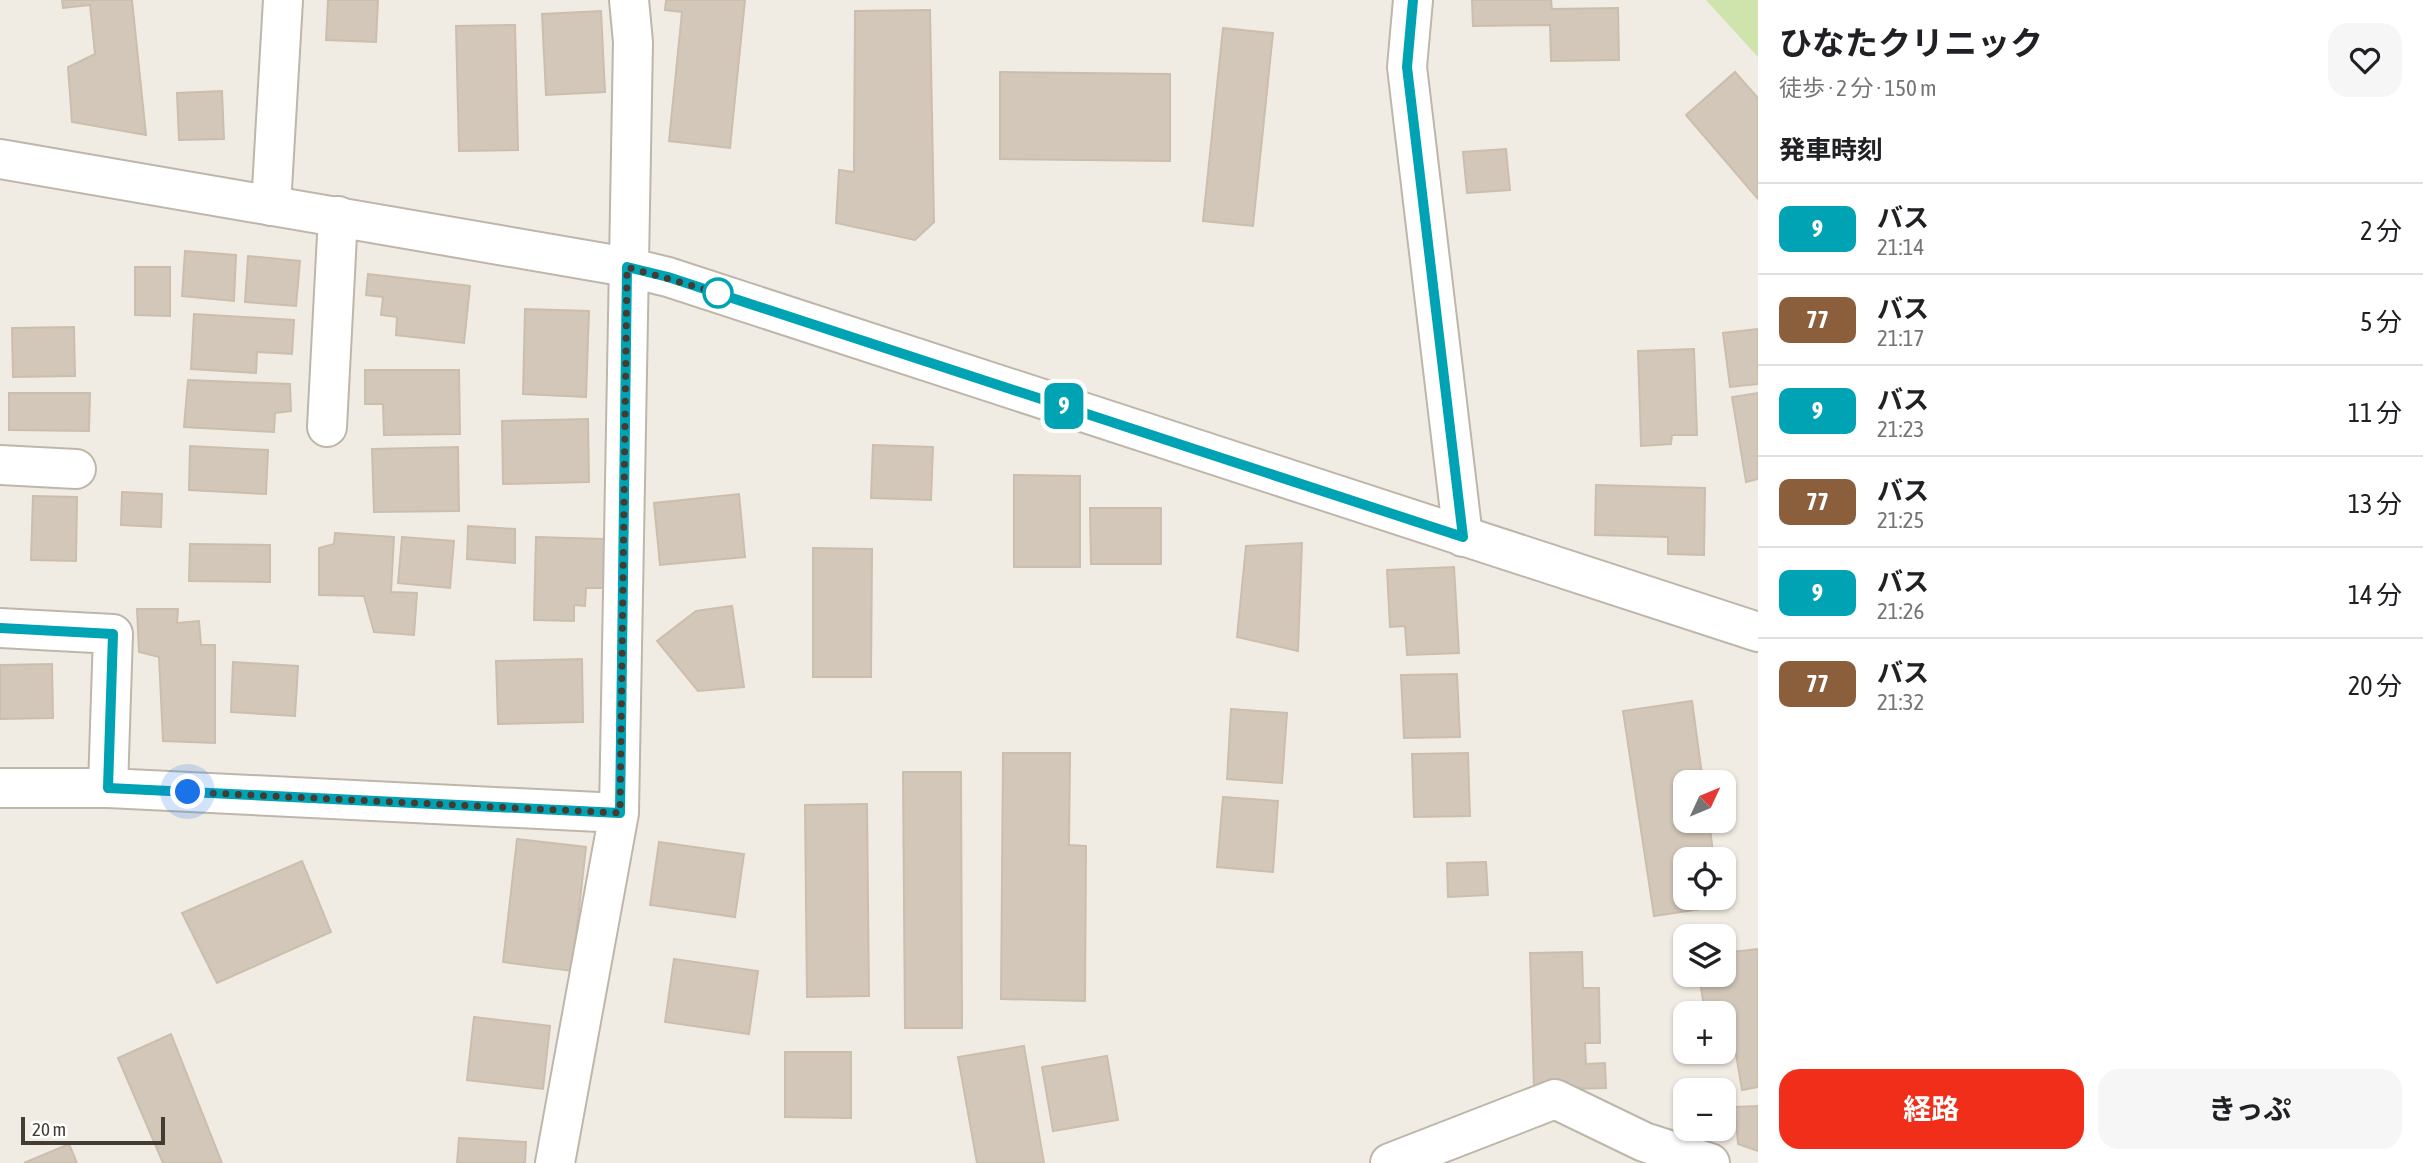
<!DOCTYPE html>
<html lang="ja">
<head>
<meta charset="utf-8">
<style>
	body { margin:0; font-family:"Asap Condensed","Noto Sans JP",sans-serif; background:#f6f6f6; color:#202124; height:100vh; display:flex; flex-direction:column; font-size:26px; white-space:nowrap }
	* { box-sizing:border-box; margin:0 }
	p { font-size:23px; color:#757577 }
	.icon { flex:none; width:38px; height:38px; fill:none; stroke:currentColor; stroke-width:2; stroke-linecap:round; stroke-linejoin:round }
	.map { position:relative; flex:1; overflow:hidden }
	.panel { display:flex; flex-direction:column; background:#fff; width:665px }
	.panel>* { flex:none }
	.badge { padding:0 14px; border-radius:10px; font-size:24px; line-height:46px }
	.needle { width:46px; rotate:46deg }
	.controls { position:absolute; left:1673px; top:770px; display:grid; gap:14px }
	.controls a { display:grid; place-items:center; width:63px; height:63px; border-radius:14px; background:#fff; box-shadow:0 2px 5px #0004; font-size:35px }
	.scale { position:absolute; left:21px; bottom:18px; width:144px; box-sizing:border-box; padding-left:7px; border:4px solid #423c33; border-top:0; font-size:19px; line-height:24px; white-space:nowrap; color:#423c33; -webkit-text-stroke:5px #fff; paint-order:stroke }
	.you { position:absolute; width:35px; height:35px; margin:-18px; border:5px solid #fff; border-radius:50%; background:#1a73e8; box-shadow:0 0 0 10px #1a73e833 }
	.map>.badge { position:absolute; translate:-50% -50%; box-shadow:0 0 0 4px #fff }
	h2 { padding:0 21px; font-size:26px; line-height:63px }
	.round { display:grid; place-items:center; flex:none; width:74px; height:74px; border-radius:21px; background:#f6f6f6 }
	.headline { display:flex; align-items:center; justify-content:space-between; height:119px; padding:0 21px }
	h1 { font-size:33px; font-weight:700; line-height:52px }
	.button { display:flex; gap:14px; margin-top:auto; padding:14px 21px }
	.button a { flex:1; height:80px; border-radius:21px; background:#f12e19; color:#fff; font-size:28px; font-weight:700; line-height:80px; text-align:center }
	.button a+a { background:#f6f6f6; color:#202124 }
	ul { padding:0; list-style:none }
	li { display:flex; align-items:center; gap:21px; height:91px; padding:0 21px; border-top:2px solid #e0e0e0 }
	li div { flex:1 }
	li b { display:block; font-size:26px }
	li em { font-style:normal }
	li .badge { min-width:77px; font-weight:700; text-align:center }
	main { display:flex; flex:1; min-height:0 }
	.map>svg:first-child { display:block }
	.green { fill:#cee4ac }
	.building { fill:#d2c7b9; stroke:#ccbeac; stroke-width:2 }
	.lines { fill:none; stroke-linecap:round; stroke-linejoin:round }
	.minor-casing { stroke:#beb6a9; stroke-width:42 }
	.tertiary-casing { stroke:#beb6a9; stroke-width:42 }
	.minor { stroke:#fff; stroke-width:38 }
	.tertiary { stroke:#fff; stroke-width:38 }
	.line-casing { stroke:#fff; stroke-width:16 }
	.line { stroke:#00a3b4; stroke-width:10 }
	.walk { stroke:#423c33; stroke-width:7; stroke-dasharray:0 12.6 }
	.stop-dot { fill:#fff; stroke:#00a3b4; stroke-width:3.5 }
</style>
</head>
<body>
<main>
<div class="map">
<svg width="1758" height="1163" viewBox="0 0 1758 1163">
	<rect width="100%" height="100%" fill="#f1ece3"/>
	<path class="green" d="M1706 0H1758V57Z"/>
	<path class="building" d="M62 0H132L146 135 72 122 68 67 95 54 90 5 63 8Z
		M328 0H378L376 42 326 40Z
		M666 0H745L730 148 669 141 682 12 665 10Z
		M1472 0H1551L1552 9 1618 8 1619 60 1551 61 1550 25 1473 26Z
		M930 10 934 222 915 240 836 223 839 170 854 172 855 11Z
		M601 11 605 92 546 95 542 14Z
		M515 25 518 150 459 151 456 26Z
		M1223 28 1273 33 1253 226 1203 221Z
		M1000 72 1170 74V161L1000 159Z
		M1735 72 1758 98V199L1686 115Z
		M222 91 224 139 179 140 177 93Z
		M1506 149 1510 190 1467 193 1463 152Z
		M185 251 236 255 234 301 182 296Z
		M248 256 300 261 296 306 245 302Z
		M135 267H170V316L135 315Z
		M368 274 470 286 464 343 396 335 397 317 381 315 383 297 366 295Z
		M525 309 589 311 586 397 523 394Z
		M194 314 294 320 292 354 257 352 256 373 191 369Z
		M74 327 75 376 13 377 12 328Z
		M1758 329V384L1730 387 1723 333Z
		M1694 349 1697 435H1672L1671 444 1641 446 1638 351Z
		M365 370H459L460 434 384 435 383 404H365Z
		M188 380 290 384 291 411 275 413 274 432 184 427Z
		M9 393H90L89 431 9 430Z
		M1758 393V479L1746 482 1732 397Z
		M588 419 589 482 503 484 502 421Z
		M873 445 933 447 931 500 871 498Z
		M190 446 268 450 266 494 189 490Z
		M458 447 459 511 374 512 372 449Z
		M1014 475 1080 476V567H1014Z
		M1596 485 1705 488 1704 555 1668 554V537L1595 535Z
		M122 492 162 494 161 527 121 525Z
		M739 494 745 557 660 565 654 503Z
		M33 496 77 497 76 561 31 560Z
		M1090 508H1161V564H1091Z
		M468 526 515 529V563L467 559Z
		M335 533 394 537 391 592 417 593 414 635 374 632 364 596 319 595V548L334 544Z
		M402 537 454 541 450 588 398 583Z
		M536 537 604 539 603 588H586L585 606 574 605V621L534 620Z
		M1302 543 1298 651 1237 637 1246 546Z
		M190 544 270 545V582L189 581Z
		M813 548 872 549 871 677H813Z
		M1454 567 1459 653 1407 655 1405 626 1390 627 1387 570Z
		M732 606 744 687 698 691 657 641 696 611Z
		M137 609H178L177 623 199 621 201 645H215V743L163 741 159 657 139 652Z
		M582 659 583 722 498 724 496 661Z
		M233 662 298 666 295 716 231 712Z
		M52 664 53 718 0 719V665Z
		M1457 674 1460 737 1404 738 1401 675Z
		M1692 701 1703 782H1685V821H1709L1714 859H1685V898H1720L1721 906 1654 916 1623 711Z
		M1231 709 1287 713 1282 783 1227 779Z
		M1003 753H1070L1069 845 1086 846 1085 1001 1001 999Z
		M1468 753 1470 816 1414 817 1412 754Z
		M903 772H961L962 1028H905Z
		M1223 797 1278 801 1273 872 1217 867Z
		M867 804 869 996 807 997 805 805Z
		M517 839 586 847 572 971 503 962Z
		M659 842 744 854 735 917 650 905Z
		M302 861 331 932 217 983 182 913Z
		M1486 862 1488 895 1448 897 1447 863Z
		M1758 949V1087L1742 1090 1735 1048 1724 1049V1013H1705L1699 975H1724V953Z
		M1582 952 1583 988H1599L1600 1043H1585L1586 1064 1605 1063 1606 1088 1534 1090 1530 953Z
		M674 959 758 971 749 1034 665 1022Z
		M474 1017 550 1026 543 1089 467 1080Z
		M171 1034 222 1163H163L118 1058Z
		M1024 1046 1044 1163H977L958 1057Z
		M785 1052H851V1118L785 1117Z
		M1107 1056 1118 1120 1053 1131 1042 1067Z
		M1758 1106V1151L1738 1144 1735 1107Z
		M459 1138 526 1142 525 1163H457Z
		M69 1144 77 1163H24Z"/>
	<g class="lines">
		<defs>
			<path id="minor" d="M1413 0 1407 67 1463 537
				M271 206 283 0
				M327 427 338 216
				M0 465 76 469
				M0 628 113 634 108 788
				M0 788H108L619 813
				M555 1163 619 813 633 42 629 0
				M1390 1163 1555 1099 1644 1142 1710 1163"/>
			<path id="tertiary" d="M0 159 627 267 668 277 1758 632"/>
		</defs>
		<use href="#minor" class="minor-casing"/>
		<use href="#tertiary" class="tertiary-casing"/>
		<use href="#minor" class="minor"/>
		<use href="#tertiary" class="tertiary"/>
	</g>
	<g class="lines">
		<defs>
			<path id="line" d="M0 628 113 634 108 788 620 813 627 267 668 277 1463 537 1407 67 1413 0"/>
		</defs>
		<use href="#line" class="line-casing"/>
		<use href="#line" class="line"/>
		<path class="walk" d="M188 792 620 813 627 267 721 294 718 293"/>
	</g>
	<circle class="stop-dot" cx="718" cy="293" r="14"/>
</svg>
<div class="controls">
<a><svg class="needle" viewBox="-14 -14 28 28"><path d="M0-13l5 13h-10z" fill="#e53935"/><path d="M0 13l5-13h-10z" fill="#757577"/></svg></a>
<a><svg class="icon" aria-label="locate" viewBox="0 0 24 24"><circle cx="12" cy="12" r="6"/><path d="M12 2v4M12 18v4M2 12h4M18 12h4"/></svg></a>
<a><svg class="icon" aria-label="layers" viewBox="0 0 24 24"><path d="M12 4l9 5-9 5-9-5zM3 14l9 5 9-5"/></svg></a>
<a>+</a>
<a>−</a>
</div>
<div class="scale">20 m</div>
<div class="you" style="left:188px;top:792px"></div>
<b class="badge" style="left:1064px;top:406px;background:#00a3b4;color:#fff">9</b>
</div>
<section class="panel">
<div class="headline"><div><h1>ひなたクリニック</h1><p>徒歩 · 2 分 · 150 m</p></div><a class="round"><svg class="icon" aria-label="heart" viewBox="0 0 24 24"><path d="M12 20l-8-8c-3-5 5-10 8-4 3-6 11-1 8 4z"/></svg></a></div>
<h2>発車時刻</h2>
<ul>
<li><span class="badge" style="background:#00a3b4;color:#fff">9</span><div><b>バス</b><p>21:14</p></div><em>2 分</em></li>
<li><span class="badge" style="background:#8b5e3c;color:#fff">77</span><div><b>バス</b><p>21:17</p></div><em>5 分</em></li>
<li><span class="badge" style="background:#00a3b4;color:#fff">9</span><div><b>バス</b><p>21:23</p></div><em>11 分</em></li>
<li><span class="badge" style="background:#8b5e3c;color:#fff">77</span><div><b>バス</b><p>21:25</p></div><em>13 分</em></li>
<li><span class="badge" style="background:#00a3b4;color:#fff">9</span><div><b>バス</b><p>21:26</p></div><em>14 分</em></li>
<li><span class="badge" style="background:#8b5e3c;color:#fff">77</span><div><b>バス</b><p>21:32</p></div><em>20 分</em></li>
</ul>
<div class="button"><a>経路</a><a>きっぷ</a></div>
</section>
</main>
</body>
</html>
